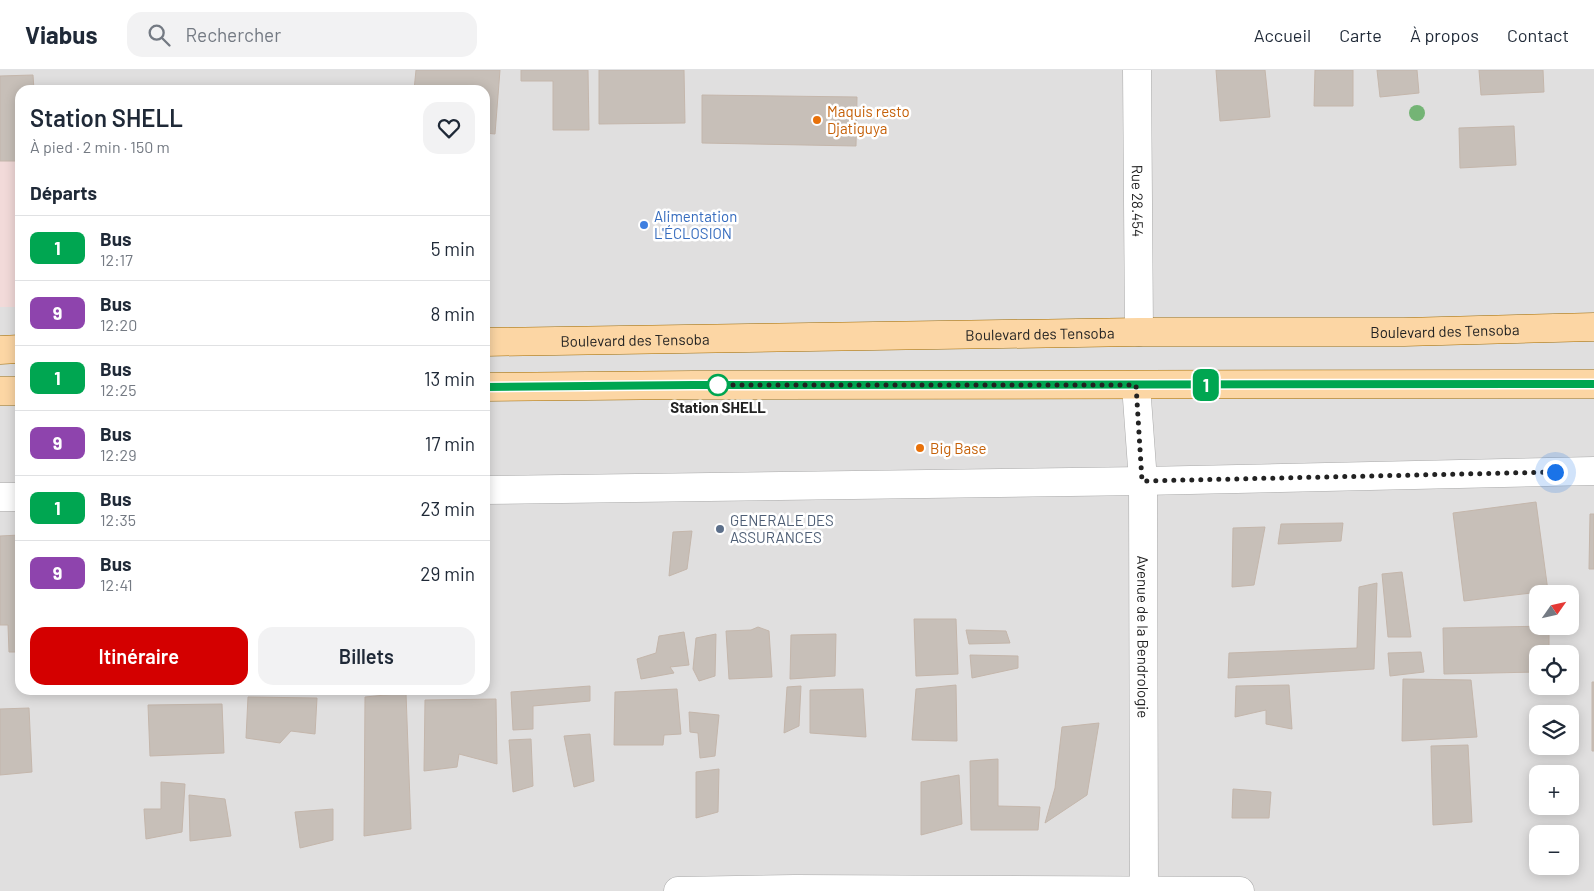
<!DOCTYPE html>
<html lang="fr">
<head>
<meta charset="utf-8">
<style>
	body { margin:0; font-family:Barlow,sans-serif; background:#f2f2f3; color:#1f2937; height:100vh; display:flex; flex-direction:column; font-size:19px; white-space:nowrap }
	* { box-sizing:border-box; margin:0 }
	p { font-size:16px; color:#747a83 }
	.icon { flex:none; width:28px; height:28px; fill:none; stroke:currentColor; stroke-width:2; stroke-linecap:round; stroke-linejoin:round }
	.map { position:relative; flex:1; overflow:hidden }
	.sheet { position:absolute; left:15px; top:15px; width:475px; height:610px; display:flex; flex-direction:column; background:#fff; border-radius:15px; box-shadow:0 2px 12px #0003 }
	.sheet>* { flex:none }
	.badge { padding:0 10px; border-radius:8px; font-size:18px; line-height:32px }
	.needle { width:32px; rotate:56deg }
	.buttons { position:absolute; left:1529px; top:515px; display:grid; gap:10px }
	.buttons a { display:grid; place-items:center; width:50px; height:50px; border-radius:10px; background:#fff; box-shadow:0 2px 12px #0003; font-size:25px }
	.you { position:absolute; width:25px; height:25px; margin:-12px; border:4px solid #fff; border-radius:50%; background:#1a73e8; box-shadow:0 0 0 8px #1a73e833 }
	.map>.badge { position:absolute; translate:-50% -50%; box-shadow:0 0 0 2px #fff }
	h2 { padding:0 15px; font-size:19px; line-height:45px }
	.round { display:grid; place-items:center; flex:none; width:52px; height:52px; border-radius:15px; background:#f2f2f3 }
	.headline { display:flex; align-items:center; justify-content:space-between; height:85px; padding:0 15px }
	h1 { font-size:24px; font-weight:600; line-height:38px }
	.primary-button { display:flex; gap:10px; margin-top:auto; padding:10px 15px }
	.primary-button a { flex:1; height:58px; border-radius:15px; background:#d40000; color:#fff; font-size:20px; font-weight:600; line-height:58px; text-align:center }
	.primary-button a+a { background:#f2f2f3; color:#1f2937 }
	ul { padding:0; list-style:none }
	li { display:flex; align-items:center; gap:15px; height:65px; padding:0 15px; border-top:1px solid #e0e1e3 }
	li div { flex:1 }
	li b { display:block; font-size:19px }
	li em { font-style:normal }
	li .badge { min-width:55px; font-weight:700; text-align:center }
	header { display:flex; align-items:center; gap:30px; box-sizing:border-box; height:70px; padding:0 25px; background:#fff; border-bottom:1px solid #e0e1e3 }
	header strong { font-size:24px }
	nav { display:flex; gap:28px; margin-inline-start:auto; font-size:18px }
	.search { width:350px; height:45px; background:#f2f2f3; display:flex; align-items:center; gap:12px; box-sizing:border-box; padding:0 18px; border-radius:15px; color:#747a83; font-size:19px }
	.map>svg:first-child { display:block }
	.residential { fill:#e0dfdf; fill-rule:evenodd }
	.commercial { fill:#f2dad9 }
	.building { fill:#c7bfb8; stroke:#c4b6ab }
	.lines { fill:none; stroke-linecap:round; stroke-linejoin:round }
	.street-casing { stroke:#a9a9a9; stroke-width:29 }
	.primary-casing { stroke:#a06b00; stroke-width:29 }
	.street { stroke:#fff; stroke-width:28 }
	.primary { stroke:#fcd6a4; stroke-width:28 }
	.tree { fill:#74b475 }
	.line-casing { stroke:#fff; stroke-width:11 }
	.line { stroke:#00a651; stroke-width:8 }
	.walk { stroke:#222; stroke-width:5; stroke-dasharray:0 9 }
	.food-dot { fill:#e8710a; stroke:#fff; stroke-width:2 }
	.shop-dot { fill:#3f7fe0; stroke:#fff; stroke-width:2 }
	.stop-dot { fill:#fff; stroke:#00a651; stroke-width:2.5 }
	.service-dot { fill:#5c6f8a; stroke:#fff; stroke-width:2 }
	.labels { text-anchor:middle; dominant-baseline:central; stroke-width:5; stroke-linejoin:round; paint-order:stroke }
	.food-label { font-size:15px; fill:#c56008; stroke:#fff; text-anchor:start }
	.street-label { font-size:15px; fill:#222; stroke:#fff }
	.shop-label { font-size:15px; fill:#366cbe; stroke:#fff; text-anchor:start }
	.stop-label { font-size:15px; font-weight:bold; fill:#222; stroke:#fff }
	.service-label { font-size:15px; fill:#4e5e75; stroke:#fff; text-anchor:start }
</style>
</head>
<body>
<header>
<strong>Viabus</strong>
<div class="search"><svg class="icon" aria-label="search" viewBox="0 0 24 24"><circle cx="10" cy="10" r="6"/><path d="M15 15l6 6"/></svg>Rechercher</div>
<nav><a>Accueil</a><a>Carte</a><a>À propos</a><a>Contact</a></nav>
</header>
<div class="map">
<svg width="1594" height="821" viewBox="0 0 1594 821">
	<rect width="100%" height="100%" fill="#f2efe9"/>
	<path class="residential" d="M0 0H1594V821H0ZM20 20H485V620H20ZM1538 524H1570V556H1538ZM1538 584H1570V616H1538ZM1538 644H1570V676H1538ZM1538 704H1570V736H1538ZM1538 764H1570V796H1538Z"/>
	<path class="commercial" d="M0 16 74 20H20V237H0Z"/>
	<path class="building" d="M416 0H500L495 64 485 63V20H414Z
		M521 0H588L589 60H553V11H521Z
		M599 0H684L685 53 599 54Z
		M1216 0H1265L1270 47 1220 51Z
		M1315 0H1353V36H1314Z
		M1377 0H1417L1419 23 1380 27Z
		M1479 0H1543L1544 22 1481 25Z
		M33 5 34 20H20V91H0V6Z
		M702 25 857 27 856 76 702 73Z
		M1514 56 1516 95 1460 98 1459 58Z
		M1536 432 1548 521 1464 531 1453 443Z
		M1590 444H1594V499H1589Z
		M1343 453 1341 471 1278 474 1281 454Z
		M1265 457 1254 515 1232 517 1233 458Z
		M692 461 687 499 669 506 673 462Z
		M20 465V582H9L8 555H0V466Z
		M1402 502 1411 567H1388L1382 504Z
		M1377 513 1374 599 1228 608 1229 583 1357 578 1359 517Z
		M914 549H956L958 604 916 606Z
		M1549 556V584H1538V602L1444 604 1443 558Z
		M758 557 769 561 772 607 729 609 726 561 751 560Z
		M966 560 1006 561 1010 573 969 574Z
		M684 562 689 595 670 597 674 603 641 609 637 589 656 583 659 566Z
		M716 564 715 606 699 611 693 599 696 568Z
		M836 564 835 606 790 609 791 565Z
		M1421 582 1424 602 1390 606 1388 583Z
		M970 585 1018 586V598L972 608Z
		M1403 609 1471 610 1477 667 1402 671Z
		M1592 612H1594V681H1592Z
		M956 615 957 671 912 670 916 619Z
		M1289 615 1292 659 1266 654V640L1235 647 1236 616Z
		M590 616V631L533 636V659L513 660 511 622Z
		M801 616 799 656 784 663 787 617Z
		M677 619 681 664 664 665 663 675H614L615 622Z
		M863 619 866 667 810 663V620Z
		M406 623 411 759 364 766 365 627Z
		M248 627 317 628 315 664 291 661 280 673 246 668Z
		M496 629 497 694 459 684 457 697 424 701 425 630Z
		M222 634 224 683 150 686 148 635Z
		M29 638 32 702 0 705V639Z
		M689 642 719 645 715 686 700 688 698 663 690 662Z
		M1099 653 1087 725 1045 753 1055 718 1062 657Z
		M590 664 594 711 574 717 564 666Z
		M531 669 533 716 513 722 509 670Z
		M1468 675 1472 752 1433 755 1431 676Z
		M998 689V736L1040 737 1038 760H971L970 691Z
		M719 699 718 742 696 748V702Z
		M959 705 962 754 921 765V712Z
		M161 712 185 714 182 762 146 769 144 739H161Z
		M1233 719 1271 722 1269 748H1232Z
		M189 725 225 729 231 766 190 771Z
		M333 739V770L300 778 295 742Z"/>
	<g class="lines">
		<defs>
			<g id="street">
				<path id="s1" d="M1137 0 1139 262"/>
				<path id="s2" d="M1136 315 1143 411 1144 821"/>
				<path d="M485 420 1143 411 1594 401"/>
				<path d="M0 427H20"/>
				<path d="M678 821 795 819 1240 821"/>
			</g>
			<g id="primary">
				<path id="s3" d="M485 272 1139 262H1404L1594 257"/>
				<path d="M0 280 20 279"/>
				<path d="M485 317 693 315 1594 314"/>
				<path d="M0 321H20"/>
			</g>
		</defs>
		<use href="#street" class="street-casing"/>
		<use href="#primary" class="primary-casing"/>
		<use href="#street" class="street"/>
		<use href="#primary" class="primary"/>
	</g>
	<circle class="tree" cx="1417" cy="43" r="8"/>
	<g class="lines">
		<defs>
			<path id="line" d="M485 317 693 315 1594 314"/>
		</defs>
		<use href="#line" class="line-casing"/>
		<use href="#line" class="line"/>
		<path class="walk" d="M718 315H712H1136L1142 411 1555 402"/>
	</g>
	<g class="food-dot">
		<circle cx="817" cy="50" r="5"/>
		<circle cx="920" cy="378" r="5"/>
	</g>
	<circle class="shop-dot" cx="644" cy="155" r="5"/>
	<circle class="stop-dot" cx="718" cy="315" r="10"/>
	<circle class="service-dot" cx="720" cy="459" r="5"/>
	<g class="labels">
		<g class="food-label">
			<text x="827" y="41">Maquis resto<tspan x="827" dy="17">Djatiguya</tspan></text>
			<text x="930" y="378">Big Base</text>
		</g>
		<g class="street-label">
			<text stroke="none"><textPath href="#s1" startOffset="131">Rue 28.454</textPath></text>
			<text stroke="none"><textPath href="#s3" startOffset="960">Boulevard des Tensoba</textPath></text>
			<text stroke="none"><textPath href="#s3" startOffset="555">Boulevard des Tensoba</textPath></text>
			<text stroke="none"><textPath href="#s3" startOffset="150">Boulevard des Tensoba</textPath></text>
			<text stroke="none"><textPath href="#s2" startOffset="252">Avenue de la Bendrologie</textPath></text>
		</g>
		<g class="shop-label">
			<text x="654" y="146">Alimentation<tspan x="654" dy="17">L'ÉCLOSION</tspan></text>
		</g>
		<g class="stop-label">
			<text x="718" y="337">Station SHELL</text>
		</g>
		<g class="service-label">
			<text x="730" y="450">GENERALE DES<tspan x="730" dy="17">ASSURANCES</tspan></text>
		</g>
	</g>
</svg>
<div class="buttons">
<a><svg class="needle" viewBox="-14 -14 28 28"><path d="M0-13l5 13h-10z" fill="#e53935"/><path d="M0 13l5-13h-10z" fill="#747a83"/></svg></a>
<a><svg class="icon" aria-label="locate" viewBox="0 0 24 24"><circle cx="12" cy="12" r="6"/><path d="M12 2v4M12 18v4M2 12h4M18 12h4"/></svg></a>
<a><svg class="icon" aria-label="layers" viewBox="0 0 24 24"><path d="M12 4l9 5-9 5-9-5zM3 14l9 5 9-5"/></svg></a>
<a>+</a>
<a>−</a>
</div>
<div class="you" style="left:1555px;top:402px"></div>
<b class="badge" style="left:1206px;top:315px;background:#00a651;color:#fff">1</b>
<section class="sheet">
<div class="headline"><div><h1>Station SHELL</h1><p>À pied · 2 min · 150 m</p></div><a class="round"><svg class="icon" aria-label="heart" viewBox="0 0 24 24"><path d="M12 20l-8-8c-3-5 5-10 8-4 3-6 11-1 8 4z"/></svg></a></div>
<h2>Départs</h2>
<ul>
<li><span class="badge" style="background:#00a651;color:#fff">1</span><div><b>Bus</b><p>12:17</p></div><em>5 min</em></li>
<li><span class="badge" style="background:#8e44ad;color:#fff">9</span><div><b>Bus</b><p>12:20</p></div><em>8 min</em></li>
<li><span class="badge" style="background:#00a651;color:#fff">1</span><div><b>Bus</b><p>12:25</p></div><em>13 min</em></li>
<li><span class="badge" style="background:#8e44ad;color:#fff">9</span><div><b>Bus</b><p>12:29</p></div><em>17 min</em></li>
<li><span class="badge" style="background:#00a651;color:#fff">1</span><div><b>Bus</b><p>12:35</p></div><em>23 min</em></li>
<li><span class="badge" style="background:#8e44ad;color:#fff">9</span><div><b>Bus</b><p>12:41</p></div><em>29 min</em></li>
</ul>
<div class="primary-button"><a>Itinéraire</a><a>Billets</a></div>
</section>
</div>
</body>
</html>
